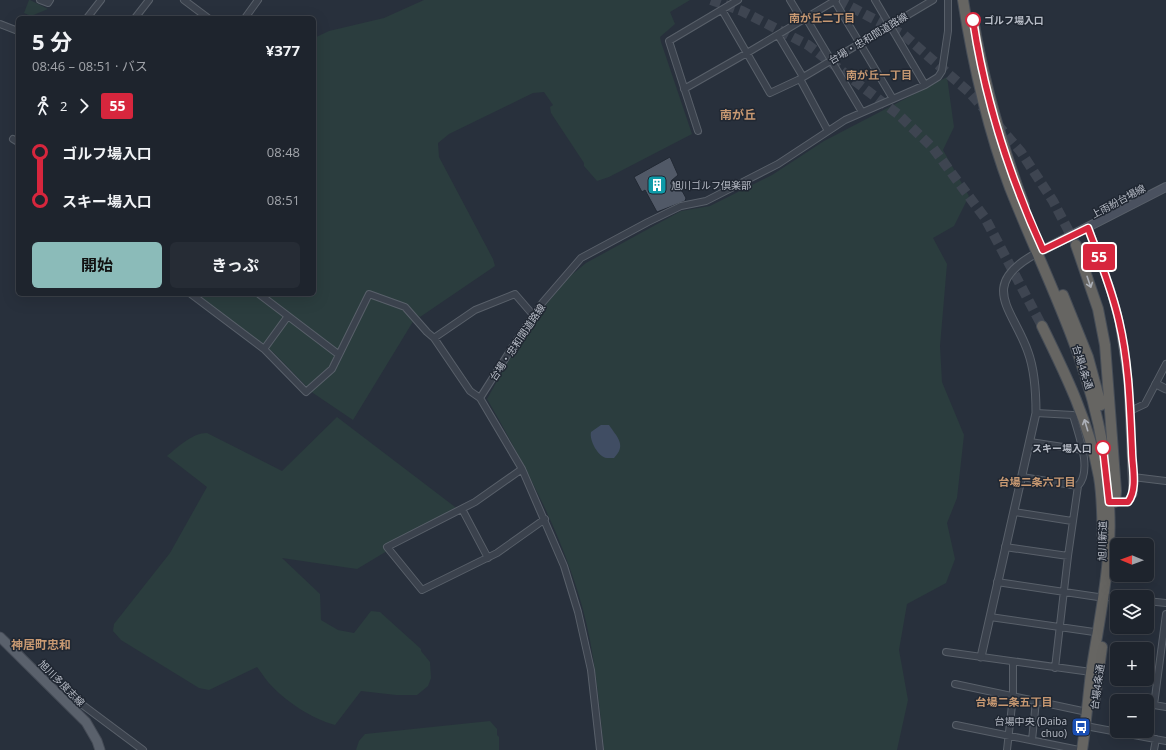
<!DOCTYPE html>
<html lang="ja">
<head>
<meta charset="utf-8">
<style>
	body { margin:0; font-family:"Open Sans","Noto Sans JP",sans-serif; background:#262c35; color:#f1f3f6; height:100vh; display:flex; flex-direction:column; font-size:15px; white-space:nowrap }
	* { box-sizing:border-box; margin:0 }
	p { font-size:13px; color:#a1a4aa }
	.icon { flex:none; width:22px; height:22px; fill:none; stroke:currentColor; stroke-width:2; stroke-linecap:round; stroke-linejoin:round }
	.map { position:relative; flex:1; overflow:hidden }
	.panel { position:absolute; left:16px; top:16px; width:300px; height:280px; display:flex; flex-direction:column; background:#1e242d; border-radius:6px; box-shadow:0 4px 16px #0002,0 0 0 1px #3c4149 }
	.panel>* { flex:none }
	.badge { padding:0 8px; border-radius:3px; font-size:14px; line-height:26px }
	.needle { width:26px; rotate:271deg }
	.fabs { position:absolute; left:1110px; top:538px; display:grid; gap:8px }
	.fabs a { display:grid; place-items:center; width:44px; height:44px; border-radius:6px; background:#1e242d; box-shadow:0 4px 16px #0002,0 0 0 1px #3c4149; font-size:20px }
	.map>.badge { position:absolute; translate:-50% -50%; box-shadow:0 0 0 2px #fff }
	.legs { display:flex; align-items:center; gap:6px; height:44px; padding:0 16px; font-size:13px }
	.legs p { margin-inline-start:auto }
	.head { display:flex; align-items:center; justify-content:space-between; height:68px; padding:0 16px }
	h1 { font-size:22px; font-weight:700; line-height:30px }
	.primary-button { display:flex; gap:8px; margin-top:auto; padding:8px 16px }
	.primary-button a { flex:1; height:46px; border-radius:6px; background:#8bbbb9; color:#111; font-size:16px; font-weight:700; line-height:46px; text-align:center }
	.primary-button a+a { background:#262c35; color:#f1f3f6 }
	ul { padding:0 16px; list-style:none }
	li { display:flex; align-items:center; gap:14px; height:48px; font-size:15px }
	li i { display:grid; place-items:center; width:6px; height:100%; margin:0 5px; background:currentColor }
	li i::after { content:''; width:10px; height:10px; margin:-5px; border:3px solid; border-radius:50%; background:#1e242d }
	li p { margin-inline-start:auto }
	li:first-child i { background:linear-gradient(#0000 50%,currentColor 0) }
	li:last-child i { background:linear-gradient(currentColor 50%,#0000 0) }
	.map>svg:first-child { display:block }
	.green { fill:#2b3d3e }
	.water { fill:#404d63 }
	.building { fill:#515967; stroke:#222934 }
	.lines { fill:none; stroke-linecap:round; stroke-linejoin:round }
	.trunk-tunnel { stroke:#3e4551; stroke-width:10; stroke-dasharray:10 5; stroke-linecap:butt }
	.minor-casing { stroke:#59606a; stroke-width:8 }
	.tertiary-casing { stroke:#59606a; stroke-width:9 }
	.secondary-casing { stroke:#59606a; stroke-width:10 }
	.primary-casing { stroke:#454b56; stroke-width:11 }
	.trunk-casing { stroke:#464d57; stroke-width:12 }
	.minor { stroke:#3b424d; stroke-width:6 }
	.tertiary { stroke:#3b424d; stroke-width:7 }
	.secondary { stroke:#4a515f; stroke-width:8 }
	.primary { stroke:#5a616c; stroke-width:9 }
	.trunk { stroke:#666562; stroke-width:10 }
	.oneway { stroke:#acb0b8 }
	.line-1-casing { stroke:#fff; stroke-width:9 }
	.line-1 { stroke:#d7263d; stroke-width:6 }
	.stop-1-dot { fill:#fff; stroke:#d7263d; stroke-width:2 }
	.labels { text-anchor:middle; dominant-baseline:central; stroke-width:3; stroke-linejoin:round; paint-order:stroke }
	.stop-label { font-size:10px; font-weight:bold; fill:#b8bdc7; stroke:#202732; text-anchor:start }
	.street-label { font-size:10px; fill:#b8bdc7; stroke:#202732 }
	.poi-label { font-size:10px; fill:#b8bdc7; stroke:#202732; text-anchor:start }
	.neighbourhood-label { font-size:11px; font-weight:bold; fill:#c89972; stroke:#202732 }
	.quarter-label { font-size:12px; font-weight:bold; fill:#c89972; stroke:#202732 }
</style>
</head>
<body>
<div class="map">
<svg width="1166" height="750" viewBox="0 0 1166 750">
	<rect width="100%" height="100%" fill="#28303c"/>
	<path class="green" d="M29 0H30L48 9 31 16 24 13Z
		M424 0H690L670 12 675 24 660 37 661 42 692 134 609 177 597 181 584 166V163L551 113 550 107 553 105 544 92 533 93 449 134 438 143 439 157 493 259 495 266 420 317 417 315 353 420 313 393 273 352 197 294H314V38L329 31 384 18Z
		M947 77 954 127 943 150 969 196 954 226 933 238 947 264 940 346 942 382 964 435 957 498 947 523 955 559 946 583 907 604 899 650 908 700 897 750H604C599 702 595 653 582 606 561 532 525 465 487 399L526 329 569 277 586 263 681 211 710 206 772 175 824 141Z
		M337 417 459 510 403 538 387 551 357 569 282 558 320 594 321 620 338 630 354 633 371 611 380 612 421 649V651L430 662 431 678 428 686 417 695H396L361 691 335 725C310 718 285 701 268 682 264 677 261 672 257 667L209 690 199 688 121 640 113 631 114 624 170 553 207 487 167 456C178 447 192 433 207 433L282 471Z
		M490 721 497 729V735L499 737V750H356L359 741 365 734Z"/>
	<path class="water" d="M601 425H609C617 437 627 445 614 458 614 458 608 458 607 458 598 457 589 440 591 432Z"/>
	<path class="building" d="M670 157 678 175 671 181 681 189 686 198 685 201 657 212 645 190 642 192 634 177Z"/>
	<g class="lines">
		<path class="trunk-tunnel" d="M711 0 742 11 808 45 899 115 933 148 985 218 1042 326
			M838 0 904 35 969 92 987 112
			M997 124 1021 152 1053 201 1076 245"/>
		<defs>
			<path id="minor" d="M40 0 48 3 50 0
				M184 0 208 18
				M790 0 802 20
				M834 0 893 99
				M875 0 925 85
				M722 10 770 93 800 79 933 0
				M87 18 101 0
				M135 18 149 0
				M245 18 258 0
				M806 18 862 112
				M0 24 18 31
				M778 35 803 77
				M800 79 828 131
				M684 89 747 53 836 0
				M698 131 669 41 738 0
				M13 139 18 142
				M191 294 264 349 306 392 332 369 369 294 405 307 427 332 434 338 470 391 480 398 522 469 564 566 578 612 591 670 600 750
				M259 294 338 354
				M434 338 475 310 515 294 534 316
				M264 349 288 316
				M480 398 524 329 543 302 581 258 648 222 681 206 706 201 778 164 845 120 925 85 938 77 942 71 948 31V0
				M1130 411 1145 404 1166 364
				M1030 442 1083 450
				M522 469 475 502 387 547 422 590 497 553 545 519
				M1022 477 1078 486C1093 470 1078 434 1073 415L1036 413
				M1133 477 1166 481
				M462 509 488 558
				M1014 512 1072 521
				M1005 547 1068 556
				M997 582 1098 597H1117
				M1147 601 1166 603
				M1166 614 1154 705 1166 707
				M990 617 1094 632
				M946 652 1091 672
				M1055 668 1068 556 1078 486
				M955 684 1087 712
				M66 702 76 700 143 750
				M956 725 1079 750
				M1091 727 1166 741
				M1032 740 1036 701
				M1007 750 1013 696V662
				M1154 750 1156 739"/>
			<path id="tertiary" d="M1088 228 1110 288 1119 321 1128 381 1133 494 1128 501 1115 502
				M1156 384 1166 389
				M981 657 1036 413C1036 393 1035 371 1028 352 1013 309 977 285 1037 253"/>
			<path id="secondary" d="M1037 253 1166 187"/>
			<path id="primary" d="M0 637 86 722 97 741 100 750"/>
			<path id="trunk" d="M963 0C973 64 987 127 1010 188 1044 274 1088 356 1103 448 1108 484 1112 521 1108 557 1105 596 1097 634 1091 673 1088 698 1086 724 1082 750
				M973 19C984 84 1001 143 1024 205
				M1076 245 1098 309 1105 345 1116 491 1115 502
				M1063 295 1088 357 1101 405
				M1042 326C1066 375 1089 422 1099 477 1103 500 1102 523 1103 547
				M1095 698 1102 647"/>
		</defs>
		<use href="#minor" class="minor-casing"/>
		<use href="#tertiary" class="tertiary-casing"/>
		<use href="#secondary" class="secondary-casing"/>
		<use href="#primary" class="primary-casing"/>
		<use href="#trunk" class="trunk-casing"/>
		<use href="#minor" class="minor"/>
		<use href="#tertiary" class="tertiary"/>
		<use href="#secondary" class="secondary"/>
		<use href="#primary" class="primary"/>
		<use href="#trunk" class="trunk"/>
	</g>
	<defs><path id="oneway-shaft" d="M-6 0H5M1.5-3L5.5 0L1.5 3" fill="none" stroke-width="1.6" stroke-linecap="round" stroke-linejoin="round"/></defs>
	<g class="oneway">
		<use href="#oneway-shaft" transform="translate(1089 282) rotate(71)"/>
		<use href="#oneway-shaft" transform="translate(1086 425) rotate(-107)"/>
	</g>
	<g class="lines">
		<defs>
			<path id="line-1" d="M973 20C985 99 1010 178 1043 250L1088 228C1099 258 1112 289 1119 321 1129 363 1130 407 1132 451 1132 466 1138 489 1128 502H1109L1103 448"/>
		</defs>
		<use href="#line-1" class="line-1-casing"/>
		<use href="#line-1" class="line-1"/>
	</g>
	<defs>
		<symbol id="building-square" viewBox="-11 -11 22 22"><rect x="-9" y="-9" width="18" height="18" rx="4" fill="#0f9aa8" stroke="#202732"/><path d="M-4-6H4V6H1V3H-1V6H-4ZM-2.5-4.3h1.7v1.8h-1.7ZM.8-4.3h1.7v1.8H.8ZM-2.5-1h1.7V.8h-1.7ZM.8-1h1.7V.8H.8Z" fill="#fff"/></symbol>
		<symbol id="bus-square" viewBox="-11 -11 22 22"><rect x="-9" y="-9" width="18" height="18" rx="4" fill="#1a4fb4" stroke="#202732"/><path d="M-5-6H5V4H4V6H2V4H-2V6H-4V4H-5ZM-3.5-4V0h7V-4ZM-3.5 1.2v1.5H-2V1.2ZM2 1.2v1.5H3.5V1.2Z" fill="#fff"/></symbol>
	</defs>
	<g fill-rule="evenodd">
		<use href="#building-square" x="646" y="174" width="22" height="22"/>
		<use href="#bus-square" x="1070" y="716" width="22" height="22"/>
	</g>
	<g class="stop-1-dot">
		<circle cx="973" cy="20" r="7"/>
		<circle cx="1103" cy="448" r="7"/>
	</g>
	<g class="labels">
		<g class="stop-label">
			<text x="984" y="20">ゴルフ場入口</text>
			<text x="1092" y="448" text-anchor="end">スキー場入口</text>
		</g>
		<g class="street-label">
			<text transform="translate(868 38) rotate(-31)">台場・忠和間道路線</text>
			<text transform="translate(1118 201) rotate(-28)">上雨紛台場線</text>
			<text transform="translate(517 342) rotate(-56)">台場・忠和間道路線</text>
			<text transform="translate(1083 367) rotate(72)">台場4条通</text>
			<text transform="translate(1102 541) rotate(-89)">旭川新道</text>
			<text transform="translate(62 683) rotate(45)">旭川多度志線</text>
			<text transform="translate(1097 687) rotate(-82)">台場4条通</text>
		</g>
		<g class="poi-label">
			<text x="671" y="185">旭川ゴルフ倶楽部</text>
			<text x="1067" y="721" text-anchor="end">台場中央 (Daiba<tspan x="1067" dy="12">chuo)</tspan></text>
		</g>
		<g class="neighbourhood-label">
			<text x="822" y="17">南が丘二丁目</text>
			<text x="879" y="74">南が丘一丁目</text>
			<text x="1037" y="481">台場二条六丁目</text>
			<text x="1014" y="701">台場二条五丁目</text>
		</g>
		<g class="quarter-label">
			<text x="738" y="114">南が丘</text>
			<text x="41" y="644">神居町忠和</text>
		</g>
	</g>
</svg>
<div class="fabs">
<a><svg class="needle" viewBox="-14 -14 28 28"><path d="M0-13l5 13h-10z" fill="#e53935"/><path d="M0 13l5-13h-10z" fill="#a1a4aa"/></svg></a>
<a><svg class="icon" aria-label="layers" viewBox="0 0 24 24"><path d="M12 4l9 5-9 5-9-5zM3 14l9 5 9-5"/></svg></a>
<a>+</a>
<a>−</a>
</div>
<b class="badge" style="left:1099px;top:257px;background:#d7263d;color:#fff">55</b>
<section class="panel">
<div class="head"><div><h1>5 分</h1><p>08:46 – 08:51 · バス</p></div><b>¥377</b></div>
<div class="legs"><svg class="icon" aria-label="walk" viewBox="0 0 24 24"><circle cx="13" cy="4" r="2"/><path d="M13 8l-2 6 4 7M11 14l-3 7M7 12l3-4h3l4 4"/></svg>2<svg class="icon" aria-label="forward" viewBox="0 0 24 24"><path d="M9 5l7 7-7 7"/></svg><b class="badge" style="background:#d7263d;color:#fff">55</b></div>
<ul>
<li><i style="color:#d7263d"></i><b>ゴルフ場入口</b><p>08:48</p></li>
<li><i style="color:#d7263d"></i><b>スキー場入口</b><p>08:51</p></li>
</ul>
<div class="primary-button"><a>開始</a><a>きっぷ</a></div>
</section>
</div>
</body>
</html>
